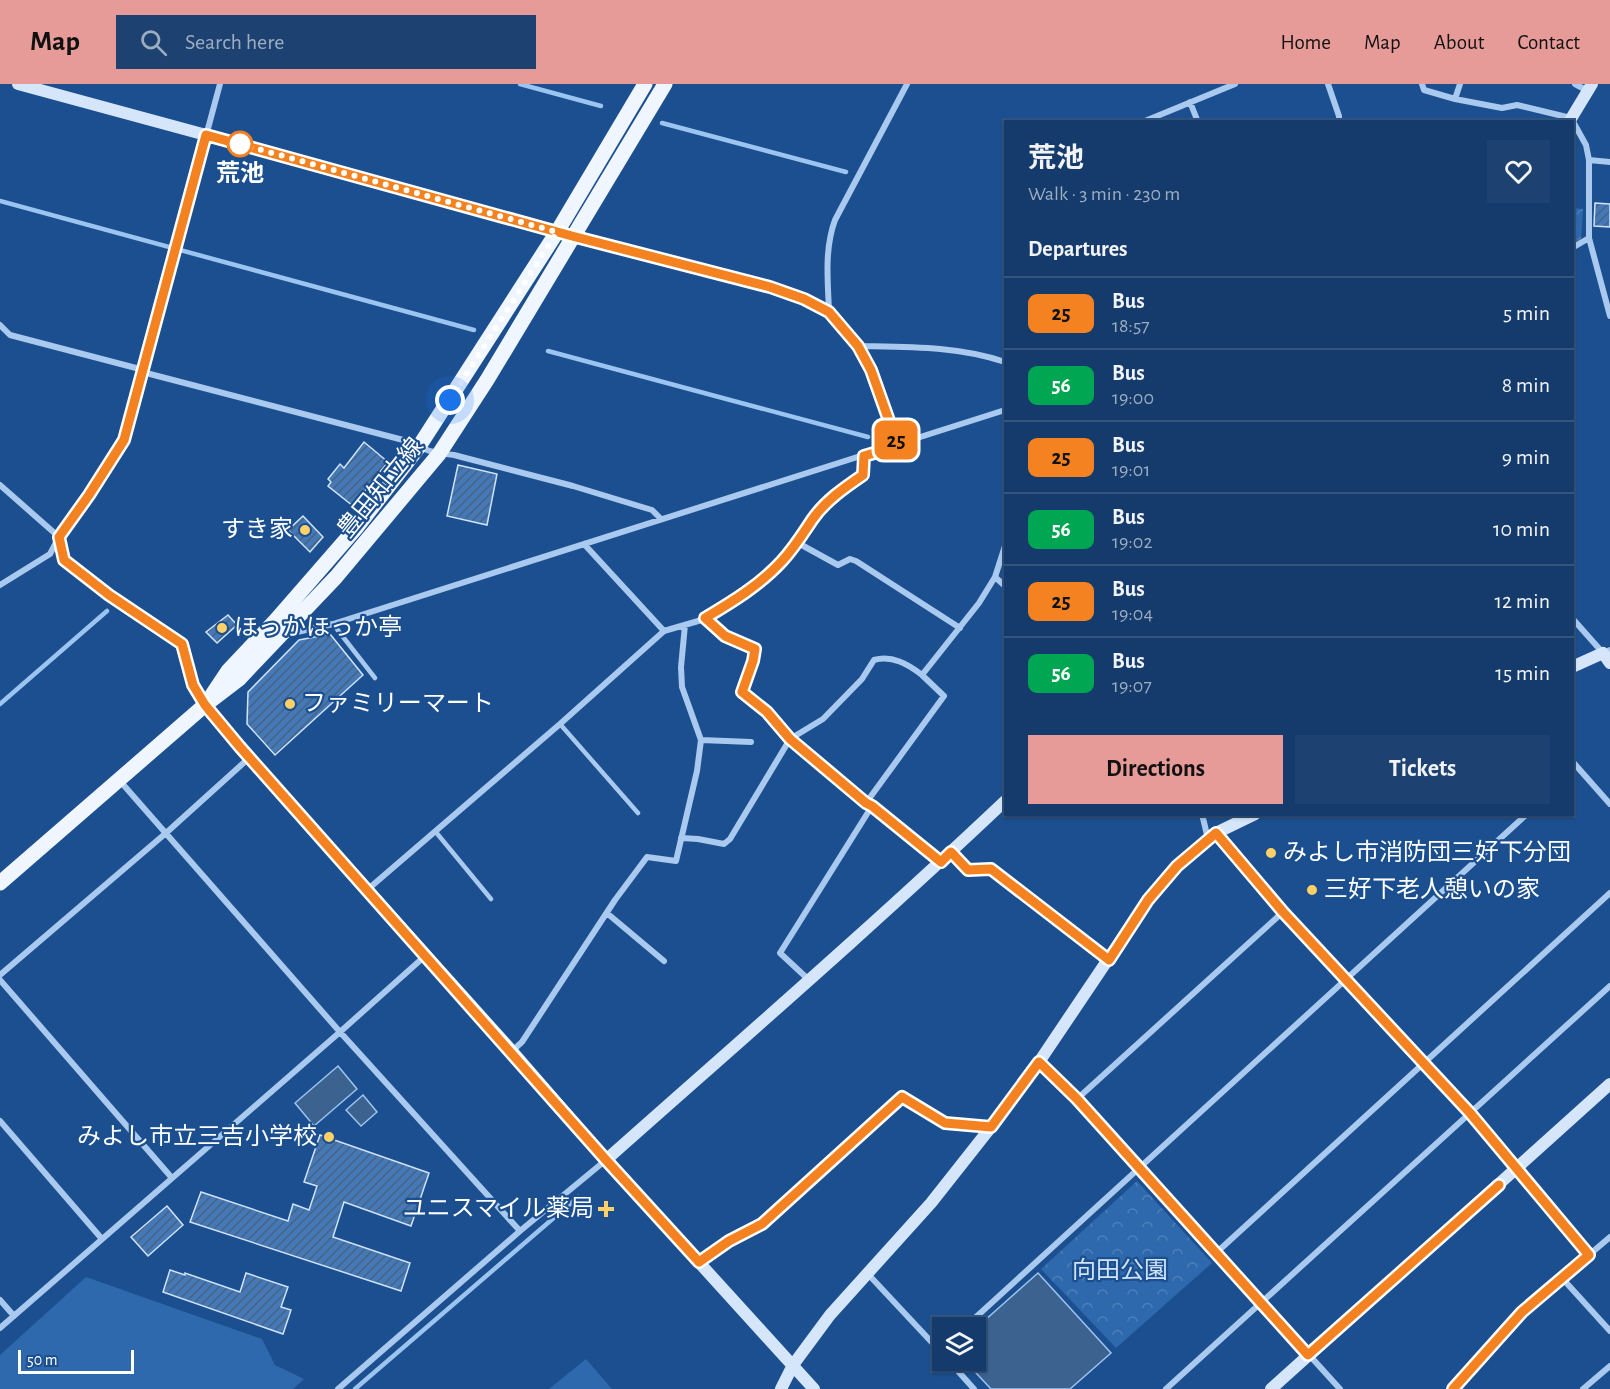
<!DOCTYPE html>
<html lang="en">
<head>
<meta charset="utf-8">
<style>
	body { margin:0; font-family:"Alegreya Sans","Noto Sans JP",sans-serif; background:#1d4271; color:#f1f3f6; height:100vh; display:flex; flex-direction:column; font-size:22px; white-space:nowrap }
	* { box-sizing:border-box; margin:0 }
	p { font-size:20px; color:#9dadc1 }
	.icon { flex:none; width:33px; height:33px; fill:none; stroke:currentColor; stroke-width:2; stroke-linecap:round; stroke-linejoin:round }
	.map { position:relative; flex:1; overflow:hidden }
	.details { position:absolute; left:1004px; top:36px; width:570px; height:696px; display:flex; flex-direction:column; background:#143b6b; border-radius:0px; box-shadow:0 2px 4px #0004,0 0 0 2px #33557e }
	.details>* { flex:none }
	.badge { padding:0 12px; border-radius:9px; font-size:21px; line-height:39px }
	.fabs { position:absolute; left:932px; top:1233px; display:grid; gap:12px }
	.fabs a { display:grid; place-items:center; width:54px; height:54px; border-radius:0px; background:#143b6b; box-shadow:0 2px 4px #0004,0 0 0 2px #33557e; font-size:30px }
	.scale { position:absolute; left:18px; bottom:15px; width:116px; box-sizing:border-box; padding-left:6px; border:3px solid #fff; border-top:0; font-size:16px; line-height:21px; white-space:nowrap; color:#fff; -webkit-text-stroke:4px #1b4f8f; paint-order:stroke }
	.you { position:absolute; width:30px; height:30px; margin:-15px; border:4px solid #fff; border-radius:50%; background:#1a73e8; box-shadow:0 0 0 9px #1a73e833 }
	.map>.badge { position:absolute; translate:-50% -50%; box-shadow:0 0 0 3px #fff }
	h2 { padding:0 24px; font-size:22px; line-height:54px }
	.round { display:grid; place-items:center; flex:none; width:63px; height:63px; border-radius:0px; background:#1d4271 }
	.head { display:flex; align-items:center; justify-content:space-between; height:102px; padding:0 24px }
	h1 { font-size:28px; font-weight:700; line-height:45px }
	.action { display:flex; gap:12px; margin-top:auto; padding:12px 24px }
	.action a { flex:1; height:69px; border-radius:0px; background:#e69b98; color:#111; font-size:24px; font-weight:700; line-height:69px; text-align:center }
	.action a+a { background:#1d4271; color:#f1f3f6 }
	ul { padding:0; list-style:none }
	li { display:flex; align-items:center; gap:18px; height:72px; padding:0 24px; border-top:2px solid #33557e }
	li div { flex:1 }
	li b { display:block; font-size:22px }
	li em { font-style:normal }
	li .badge { min-width:66px; font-weight:700; text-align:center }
	header { display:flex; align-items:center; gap:36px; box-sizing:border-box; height:84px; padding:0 30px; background:#e69b98; color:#111 }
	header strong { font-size:28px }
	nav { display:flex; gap:33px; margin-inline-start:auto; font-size:21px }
	.search { width:420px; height:54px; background:#1d4271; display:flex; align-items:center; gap:15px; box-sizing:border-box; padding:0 21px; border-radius:0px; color:#9dadc1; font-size:22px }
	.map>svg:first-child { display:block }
	.park { fill:url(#park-crowns) }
	.garden { fill:#2e69ad }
	.water { fill:#3c6290; stroke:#9cc4f0; stroke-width:1.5 }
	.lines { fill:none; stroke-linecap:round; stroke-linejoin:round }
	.stream { stroke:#9cc4f0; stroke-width:4.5 }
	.building { fill:url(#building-hatch); stroke:#cfe3fa; stroke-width:1.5 }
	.lane { stroke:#a9c9ee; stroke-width:4.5 }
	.street { stroke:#a9c9ee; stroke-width:6 }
	.secondary { stroke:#d6e6fa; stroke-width:12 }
	.primary { stroke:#f0f6ff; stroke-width:15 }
	.line-casing { stroke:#fff; stroke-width:14 }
	.line { stroke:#f58220; stroke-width:9 }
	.walk { stroke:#fff; stroke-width:6; stroke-dasharray:0 10.8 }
	.stop-dot { fill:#fff; stroke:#f58220; stroke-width:3 }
	.poi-dot { fill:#ffd166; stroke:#1b4f8f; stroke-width:2 }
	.labels { text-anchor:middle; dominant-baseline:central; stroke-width:4.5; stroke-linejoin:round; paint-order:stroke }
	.stop-label { font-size:24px; font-weight:bold; fill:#fff; stroke:#1b4f8f }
	.street-label { font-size:24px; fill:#fff; stroke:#1b4f8f }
	.poi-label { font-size:24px; fill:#fff; stroke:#1b4f8f; text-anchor:start }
	.park-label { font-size:24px; fill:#cfe3fa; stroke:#1b4f8f }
</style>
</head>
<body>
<header>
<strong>Map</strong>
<div class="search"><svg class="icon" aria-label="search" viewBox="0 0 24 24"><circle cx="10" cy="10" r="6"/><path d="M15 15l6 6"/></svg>Search here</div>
<nav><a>Home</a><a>Map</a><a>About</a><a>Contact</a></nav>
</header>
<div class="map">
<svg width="1610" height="1305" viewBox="0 0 1610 1305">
	<defs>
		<pattern id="park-crowns" width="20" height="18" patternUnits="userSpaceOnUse" patternTransform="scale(1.5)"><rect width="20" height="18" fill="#2e69ad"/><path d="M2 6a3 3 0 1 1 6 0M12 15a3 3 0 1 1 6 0" fill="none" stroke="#4d80b9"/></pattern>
		<pattern id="building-hatch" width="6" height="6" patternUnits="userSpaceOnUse" patternTransform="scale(1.5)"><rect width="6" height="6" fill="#4478b7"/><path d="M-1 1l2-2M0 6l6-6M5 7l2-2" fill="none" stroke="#486282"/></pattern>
	</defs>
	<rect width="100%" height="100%" fill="#1b4f8f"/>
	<path class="park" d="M1572 124 1583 125 1581 155 1572 160Z
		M1137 1097 1212 1179 1116 1264 1041 1185Z"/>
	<path class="garden" d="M86 1193 262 1255 275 1281 304 1295 293 1305H0V1271Z
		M586 1275 612 1305H549Z"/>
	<path class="water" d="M338 982 357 1005 314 1042 295 1019Z
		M363 1011 377 1028 361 1042 346 1026Z
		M1038 1189 1111 1269 1070 1305H991L965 1277 975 1276V1245Z"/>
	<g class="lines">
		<path class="stream" d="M520 0 601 22
			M662 39 846 88
			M0 117 474 246
			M548 267 868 353
			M0 620 107 527
			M355 1305 578 1113"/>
	</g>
	<path class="building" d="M1595 119 1610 120V143L1594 142Z
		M364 358 388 378 353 422 328 402 331 398 328 395 340 380 344 384Z
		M458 381 497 390 487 441 447 432Z
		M303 432 323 453 310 468 288 446Z
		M228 531 237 541 217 559 206 548Z
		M330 550 363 591 275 671 247 640 248 608 299 556Z
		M320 1051 429 1089 411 1142 344 1118 333 1153 410 1179 401 1207 190 1138 201 1108 288 1137 293 1120 309 1126 317 1102 304 1098Z
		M167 1122 183 1141 148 1172 131 1153Z
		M170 1186 185 1191V1189L240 1208 246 1189 288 1203 281 1223 291 1226 283 1250 163 1208Z"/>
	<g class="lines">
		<path class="lane" d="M333 540 375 594
			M560 640 638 729
			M435 747 491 815
			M951 768 968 786 991 785 1108 875
			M699 1178 729 1157 762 1140 902 1013 945 1039 989 1043"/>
		<path class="street" d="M1328 0 1339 32V38
			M1422 0 1424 6 1455 15 1502 24 1517 21 1571 34 1586 61 1589 76V154L1610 232
			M1575 0 1588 7
			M1455 15 1460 0
			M1190 18 1198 38
			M1145 37 1235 0
			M206 51 558 148
			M1589 76 1610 78
			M573 153C610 159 647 171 684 180 721 190 803 205 830 230 868 265 881 314 898 361
			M1572 164 1589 154
			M829 228C828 198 824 166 835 136L907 0
			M0 241 10 251 136 284 150 290 407 357C422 366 437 370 454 371L573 402 652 426 661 435
			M858 262C907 263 958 262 1005 278
			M0 401 59 453 89 411 124 356 220 0
			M798 459 838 481 850 475 856 477 960 544
			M584 460 664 547
			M995 493 1005 502
			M0 501 50 470 59 453 64 476 109 511 182 560 193 601 205 621
			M1572 534 1603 569 1610 566
			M705 535 725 552 755 565 753 577 742 608 767 628 790 655 866 719 872 722 941 778
			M288 550 333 540 1005 326
			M701 656 751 658
			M1572 677 1610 720
			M120 697 340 948 520 1147
			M866 719 944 612 922 591 979 519 995 493 1005 462
			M1202 730 1208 755
			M1217 749 1283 828 1470 1029 1589 1171
			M681 754 698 755 724 760 730 755 790 655 823 635 862 595 874 576C892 571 908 580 922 591
			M367 806 560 640 664 547 705 535 744 510 780 479 798 459 812 435 825 420 863 391 864 372
			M608 830 664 877
			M0 891 166 749 249 674
			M0 896 172 1094
			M809 896 780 869 872 722
			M512 967 522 958 615 816 647 773 676 777 697 687 701 656 682 603 681 583 685 541
			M1039 978 1077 1015 1340 1305
			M1077 1015 1283 828
			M0 1037 102 1155
			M1216 1169 1610 809
			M867 1189 939 1266 942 1263
			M1562 1194 1610 1247
			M0 1216 14 1232
			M0 1244 340 948 425 872
			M964 1244 1527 730
			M948 1276 974 1305
			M338 1305 520 1147 606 1076
			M1166 1305 1610 902
			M1453 1305 1522 1228 1610 1153
			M1583 1305 1610 1282"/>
		<path class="secondary" d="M18 0 206 51
			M1569 38 1592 0
			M1572 583 1603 569 1610 579
			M205 621 249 674 512 967 606 1076 814 1305
			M606 1076C740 957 875 840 1005 717
			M781 1305 793 1281 830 1231 931 1119 991 1043 1039 978 1148 816 1177 782 1216 749 1255 730
			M1271 1305 1610 1000"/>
		<path class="primary" d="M212 611 228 587 276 536 357 443 418 364 557 148 645 0
			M0 799 205 621 239 595 336 493 439 370 487 296 665 0"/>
	</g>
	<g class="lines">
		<defs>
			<path id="line" d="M1453 1305 1522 1228 1589 1171 1470 1029 1283 828 1216 749 1177 782 1148 816 1109 876 991 785 968 786 951 768 941 778 872 722 866 719 790 655 767 628 742 608 753 577 755 565 725 552 705 534C732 518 760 501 782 477 794 464 802 451 812 436 825 417 844 404 863 391L864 372 898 362 871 286 858 262 829 228 804 215 770 203 572 152 206 51 124 356 89 411 59 453 64 476 109 511 182 560 193 601 205 621 240 663 606 1076 699 1178 729 1157 762 1140 902 1013 945 1039 991 1043 1039 978 1077 1015 1308 1271 1499 1101"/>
		</defs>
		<use href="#line" class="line-casing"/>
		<use href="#line" class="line"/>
		<path class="walk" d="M240 60 557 148 450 316"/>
	</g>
	<circle class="stop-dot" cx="240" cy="60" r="12"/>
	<g class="poi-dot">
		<circle cx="305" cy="446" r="6"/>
		<circle cx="222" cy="544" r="6"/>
		<circle cx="290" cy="620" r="6"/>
		<circle cx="1271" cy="769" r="6"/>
		<circle cx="1312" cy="806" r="6"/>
		<circle cx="329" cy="1053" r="6"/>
		<path d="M603 1116h6v6h6v6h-6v6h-6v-6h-6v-6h6z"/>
	</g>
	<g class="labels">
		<g class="stop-label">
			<text x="240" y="90">荒池</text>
		</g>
		<g class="street-label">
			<text transform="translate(381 404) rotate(-51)">豊田知立線</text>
		</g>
		<g class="poi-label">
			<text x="293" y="446" text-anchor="end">すき家</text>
			<text x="234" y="544">ほっかほっか亭</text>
			<text x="302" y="620">ファミリーマート</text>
			<text x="1283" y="769">みよし市消防団三好下分団</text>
			<text x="1324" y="806">三好下老人憩いの家</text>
			<text x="317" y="1053" text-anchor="end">みよし市立三吉小学校</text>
			<text x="594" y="1125" text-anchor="end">ユニスマイル薬局</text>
		</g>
		<g class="park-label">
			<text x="1120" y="1187">向田公園</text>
		</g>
	</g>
</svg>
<div class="fabs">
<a><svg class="icon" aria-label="layers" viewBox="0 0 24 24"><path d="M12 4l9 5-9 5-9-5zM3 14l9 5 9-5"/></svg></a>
</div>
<div class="scale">50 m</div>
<div class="you" style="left:450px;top:316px"></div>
<b class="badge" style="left:896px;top:356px;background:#f58220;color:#111">25</b>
<section class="details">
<div class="head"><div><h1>荒池</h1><p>Walk · 3 min · 230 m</p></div><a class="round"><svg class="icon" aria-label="heart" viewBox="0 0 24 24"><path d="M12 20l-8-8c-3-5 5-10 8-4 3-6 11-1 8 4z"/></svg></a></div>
<h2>Departures</h2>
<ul>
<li><span class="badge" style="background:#f58220;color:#111">25</span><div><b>Bus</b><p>18:57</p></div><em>5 min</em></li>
<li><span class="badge" style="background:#00a651;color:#fff">56</span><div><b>Bus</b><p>19:00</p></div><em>8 min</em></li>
<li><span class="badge" style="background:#f58220;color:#111">25</span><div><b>Bus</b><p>19:01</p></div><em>9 min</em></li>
<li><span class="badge" style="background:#00a651;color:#fff">56</span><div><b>Bus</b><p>19:02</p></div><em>10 min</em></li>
<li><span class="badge" style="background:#f58220;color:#111">25</span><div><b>Bus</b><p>19:04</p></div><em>12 min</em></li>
<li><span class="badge" style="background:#00a651;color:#fff">56</span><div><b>Bus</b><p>19:07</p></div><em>15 min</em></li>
</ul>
<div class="action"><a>Directions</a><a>Tickets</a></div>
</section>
</div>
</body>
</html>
